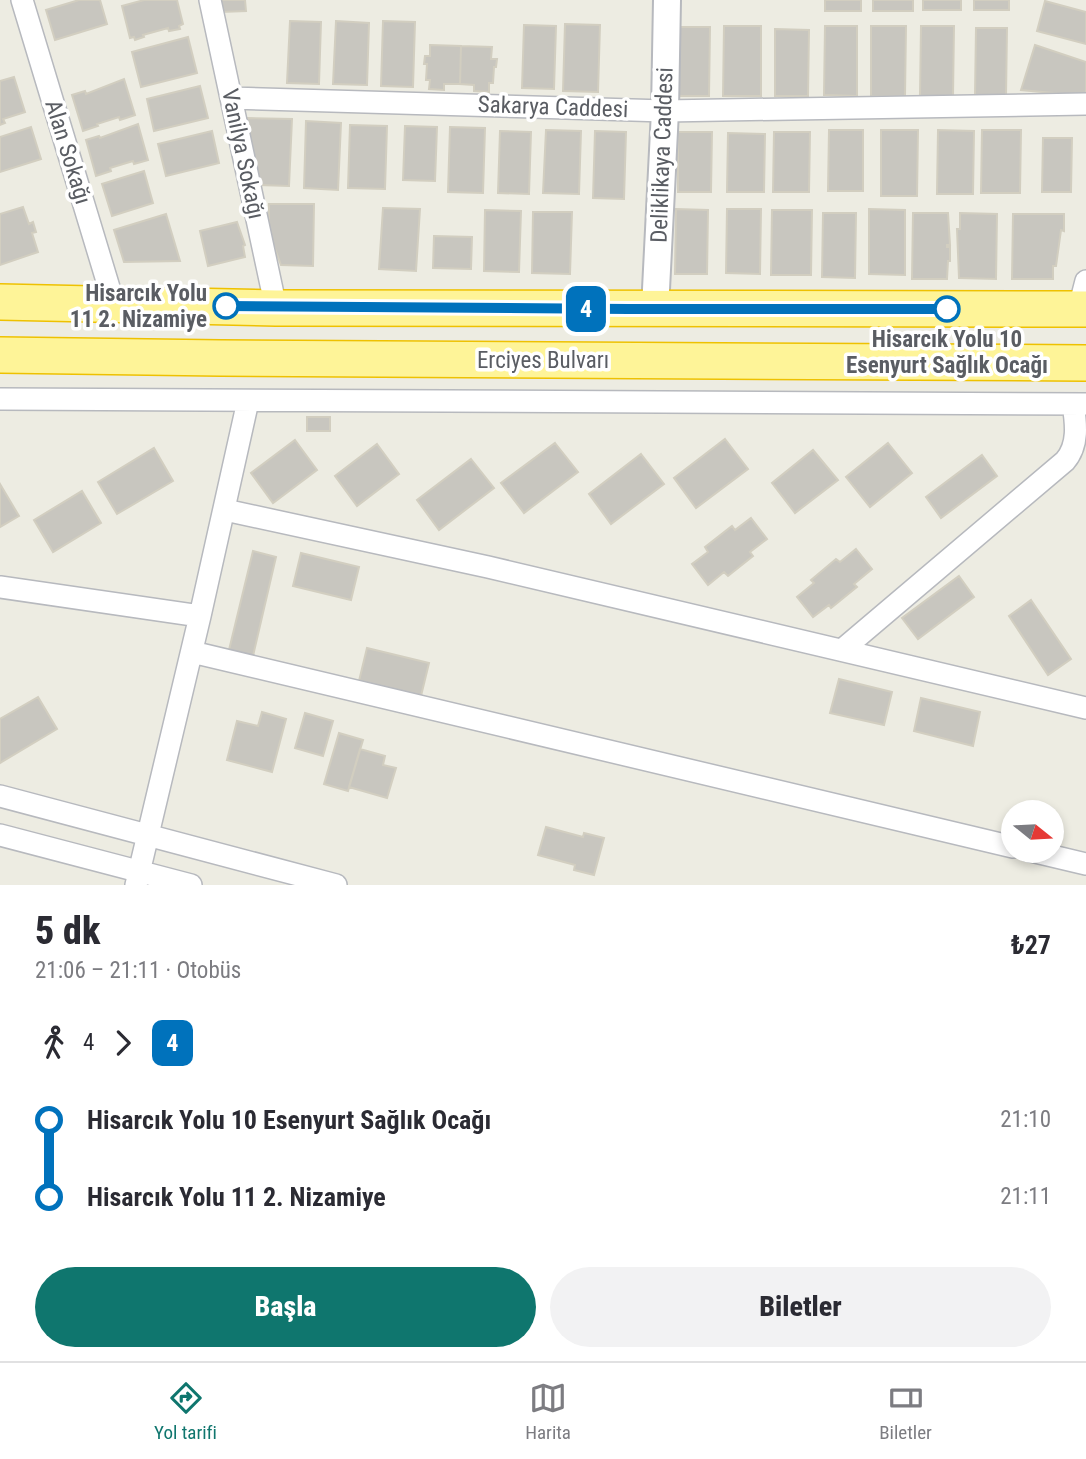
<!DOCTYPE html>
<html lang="tr">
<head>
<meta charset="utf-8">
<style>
	body { margin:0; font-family:"Roboto Condensed",sans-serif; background:#f2f2f3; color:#2b2b33; height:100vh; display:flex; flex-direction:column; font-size:26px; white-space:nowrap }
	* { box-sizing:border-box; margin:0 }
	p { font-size:23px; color:#7c7c81 }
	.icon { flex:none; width:38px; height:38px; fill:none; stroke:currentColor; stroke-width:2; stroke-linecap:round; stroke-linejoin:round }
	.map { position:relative; height:885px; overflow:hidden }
	.drawer { display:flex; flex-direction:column; background:#fff; flex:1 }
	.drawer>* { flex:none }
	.badge { padding:0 14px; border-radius:10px; font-size:24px; line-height:46px }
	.needle { width:46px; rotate:108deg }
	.fabs { position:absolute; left:1001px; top:800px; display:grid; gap:14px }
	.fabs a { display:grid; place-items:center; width:63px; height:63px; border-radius:50%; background:#fff; box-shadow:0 4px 10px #0003; font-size:35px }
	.map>.badge { position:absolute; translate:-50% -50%; box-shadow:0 0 0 4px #fff }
	.legs { display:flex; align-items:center; gap:10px; height:77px; padding:0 35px; font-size:23px }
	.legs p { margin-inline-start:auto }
	.headline { display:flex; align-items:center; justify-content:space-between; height:119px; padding:0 35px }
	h1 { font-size:38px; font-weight:800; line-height:52px }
	.action { display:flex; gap:14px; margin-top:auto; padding:14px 35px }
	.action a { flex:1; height:80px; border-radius:42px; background:#0f766e; color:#fff; font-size:28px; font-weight:800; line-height:80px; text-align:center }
	.action a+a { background:#f2f2f3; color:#2b2b33 }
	ul { padding:0 35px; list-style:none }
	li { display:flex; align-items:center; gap:24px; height:77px; font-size:26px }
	li i { display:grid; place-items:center; width:10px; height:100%; margin:0 9px; background:currentColor }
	li i::after { content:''; width:18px; height:18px; margin:-9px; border:5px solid; border-radius:50%; background:#fff }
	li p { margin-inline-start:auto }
	li:first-child i { background:linear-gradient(#0000 50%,currentColor 0) }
	li:last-child i { background:linear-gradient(currentColor 50%,#0000 0) }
	.tab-bar { display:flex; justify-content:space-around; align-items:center; height:98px; border-top:2px solid #e1e1e2; background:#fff; font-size:19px; color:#7c7c81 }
	.tab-bar a { display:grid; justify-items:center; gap:4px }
	.tab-bar .on { color:#0f766e }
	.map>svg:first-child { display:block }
	.building { fill:#c8c6bf; stroke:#d2cec0; stroke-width:2 }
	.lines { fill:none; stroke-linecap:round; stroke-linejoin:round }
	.minor-casing { stroke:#b7b9be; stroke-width:24 }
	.tertiary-casing { stroke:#b7b9be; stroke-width:30 }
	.trunk-casing { stroke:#eec101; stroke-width:38 }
	.minor { stroke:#fff; stroke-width:21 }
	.tertiary { stroke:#fff; stroke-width:26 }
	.trunk { stroke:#fef498; stroke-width:35 }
	.line-1-casing { stroke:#fff; stroke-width:16 }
	.line-1 { stroke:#0072bc; stroke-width:10 }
	.stop-1-dot { fill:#fff; stroke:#0072bc; stroke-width:3.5 }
	.labels { text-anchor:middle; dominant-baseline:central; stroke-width:7; stroke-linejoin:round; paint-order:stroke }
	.street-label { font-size:23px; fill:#5a5d63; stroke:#fff }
	.stop-label { font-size:23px; font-weight:bold; fill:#5a5d63; stroke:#fff; text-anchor:end }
</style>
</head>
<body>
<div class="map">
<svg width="1086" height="885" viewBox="0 0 1086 885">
	<rect width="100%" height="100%" fill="#edece2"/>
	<path class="building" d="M79 0H100L107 24 55 40 46 10Z
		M144 0H177L183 24 179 26 180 29 169 31 168 28 143 35 144 37 135 40 134 37 130 38 122 6Z
		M218 0H245L246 11 221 12Z
		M825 0H861V11H825Z
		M873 0H913V11H873Z
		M923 0H961V10H923Z
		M974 0H1009V10H974Z
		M1045 1 1086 12V44L1037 31Z
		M290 21 321 22 319 84 287 83Z
		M336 21 369 23 367 85 333 84Z
		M383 21 415 22 413 87 381 86Z
		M565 24 600 25 598 92 563 91Z
		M524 25 556 26 554 89 522 88Z
		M724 26H761V96H723Z
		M825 26H857V96L824 95Z
		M871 26H906L905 96H871Z
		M921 26H954L953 96H920Z
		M679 27H710L709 96H678Z
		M976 28H1007L1006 96H975Z
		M775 29 809 30 808 96H775Z
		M188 37 197 73 141 87 132 52Z
		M430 45 461 46 460 84H444V90L429 89 430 80H426L427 64H424L425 56H430Z
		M1035 45 1086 62V96L1021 90Z
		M461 46 492 47 491 59H497L496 67H494L493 83H489V92L474 91V85L460 84Z
		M14 77 25 112 3 119 5 123 0 125V81Z
		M124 79 135 115 120 120 119 117 97 124 98 126 83 131 72 95 85 91 86 94Z
		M200 86 208 118 154 131 147 99Z
		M247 118 292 119 289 186 258 185 246 131Z
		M306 121 341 123 338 190 304 188Z
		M138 124 148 160 134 164 133 161 110 168 111 171 96 176 86 140 99 136 100 138Z
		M350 125 387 126 385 189 348 188Z
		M405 126 437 127 435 181 403 180Z
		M31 127 41 159 0 172V137Z
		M450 127 485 128 483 193 448 192Z
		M546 130 581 131 579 194 543 193Z
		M829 130H863V191H828Z
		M881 130H918L917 196H881Z
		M938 130 974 131 973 194H937Z
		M982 130H1021L1020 193H981Z
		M212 131 219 163 166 176 158 144Z
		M500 131 531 132 529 194 498 193Z
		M595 131 626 132 624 199 593 198Z
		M678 132H712L711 192H678Z
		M774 132H810L809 192H773Z
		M728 133 765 134 764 192H727Z
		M1043 138H1072L1071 192H1042Z
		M144 171 153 203 112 216 102 184Z
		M269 204H314L313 266 281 265 269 233Z
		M23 207 29 224 33 222 36 232 32 233 38 252 0 265V214Z
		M383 208 420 209 416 271 379 269Z
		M676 209 708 210 707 274H675Z
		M727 209H761L760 274 726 273Z
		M869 209 905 210V275L869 274Z
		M485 210 521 211 519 272 484 271Z
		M772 210H812L811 275H771Z
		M533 212H572L570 274 532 273Z
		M823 213H856L855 278 822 277Z
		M913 213H948L950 245H947V247H950V261H948L947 279H912Z
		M960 213 997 214 996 279 959 278 957 229H960Z
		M166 214 180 261 124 262 114 230Z
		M1013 214H1064V231L1061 230 1056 266H1053V279H1012Z
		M237 222 245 245 243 246 245 257 208 266 200 231Z
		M434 236 472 237 471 269 433 268Z
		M307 417H330V431H307Z
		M725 439 748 469 696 508 674 478Z
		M295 440 317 470 273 503 251 473Z
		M555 443 578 472 524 513 501 483Z
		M888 443 912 473 870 507 846 477Z
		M377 444 399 474 357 506 335 476Z
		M154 448 173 481 117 514 98 482Z
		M813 450 838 480 795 513 772 483Z
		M641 454 664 484 611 524 589 494Z
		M982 455 997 476 941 518 926 497Z
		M471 459 494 488 439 530 417 500Z
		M0 484 19 516 0 527Z
		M82 491 101 523 53 552 34 520Z
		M751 518 767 539 750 552 753 556 728 576 724 572 708 585 692 564 708 552 705 547 732 526 735 530Z
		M856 549 872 569 854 584 857 587 831 608 829 605 813 617 797 597 814 583 811 580 836 559 840 562Z
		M253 551 276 557 253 656 229 650Z
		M301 553 359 567 351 600 293 586Z
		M959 576 974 597 918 639 902 618Z
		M1031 600 1071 659 1048 675 1009 616Z
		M367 648 429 663 421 696 359 681Z
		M839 679 892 692 884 725 830 713Z
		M38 697 57 729 0 763V719Z
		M921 698 980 712 973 746 914 731Z
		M262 712 286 719 272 772 227 760 237 721 258 726Z
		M305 713 333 721 323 756 295 748Z
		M339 733 363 740 348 791 324 784Z
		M360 749 385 756 383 765 396 768 387 798 349 787Z
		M546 827 583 837 584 833 604 838 594 875 574 870 575 865 538 855Z"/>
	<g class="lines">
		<defs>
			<path id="minor" d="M22 0 114 304
				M210 0 276 308
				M231 98 665 111 1086 104
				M1079 308 1086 281
				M0 399 1086 404
				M225 510 488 567 1086 708
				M0 587 200 616
				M842 650 1065 461C1079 445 1076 423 1073 404
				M192 652 1013 847
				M0 796 336 885
				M0 835 191 885
				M1027 850 1086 864
				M136 885 200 616 248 401"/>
			<path id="tertiary" d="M655 309 665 111 667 0"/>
			<path id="trunk" d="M0 302 276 308 1086 309
				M0 355 221 358 1086 363"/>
		</defs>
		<use href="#minor" class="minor-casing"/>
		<use href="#tertiary" class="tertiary-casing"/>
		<use href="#trunk" class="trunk-casing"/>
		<use href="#minor" class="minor"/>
		<use href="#tertiary" class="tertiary"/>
		<use href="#trunk" class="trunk"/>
	</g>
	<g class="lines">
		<defs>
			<path id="line-1" d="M226 306 628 309H947"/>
		</defs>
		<use href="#line-1" class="line-1-casing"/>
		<use href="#line-1" class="line-1"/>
	</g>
	<g class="stop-1-dot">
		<circle cx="226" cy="306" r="12"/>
		<circle cx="947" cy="309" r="12"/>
	</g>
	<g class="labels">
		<g class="street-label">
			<text transform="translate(553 107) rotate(2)">Sakarya Caddesi</text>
			<text transform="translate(68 152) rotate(73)">Alan Sokağı</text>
			<text transform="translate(243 154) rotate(78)">Vanilya Sokağı</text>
			<text transform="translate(662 155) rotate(-88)">Deliklikaya Caddesi</text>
			<text x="543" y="360">Erciyes Bulvarı</text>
		</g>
		<g class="stop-label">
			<text x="207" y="293">Hisarcık Yolu<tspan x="207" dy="26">11 2. Nizamiye</tspan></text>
			<text x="947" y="339" text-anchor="middle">Hisarcık Yolu 10<tspan x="947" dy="26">Esenyurt Sağlık Ocağı</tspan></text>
		</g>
	</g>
</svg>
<div class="fabs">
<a><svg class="needle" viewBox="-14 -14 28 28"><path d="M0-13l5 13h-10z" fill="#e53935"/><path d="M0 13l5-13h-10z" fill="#7c7c81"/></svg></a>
</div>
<b class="badge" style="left:586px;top:309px;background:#0072bc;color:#fff">4</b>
</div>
<section class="drawer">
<div class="headline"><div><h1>5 dk</h1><p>21:06 – 21:11 · Otobüs</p></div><b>₺27</b></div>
<div class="legs"><svg class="icon" aria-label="walk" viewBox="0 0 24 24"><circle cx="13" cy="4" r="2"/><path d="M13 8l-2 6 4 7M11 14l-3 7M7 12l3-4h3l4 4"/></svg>4<svg class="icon" aria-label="forward" viewBox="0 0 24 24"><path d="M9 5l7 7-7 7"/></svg><b class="badge" style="background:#0072bc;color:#fff">4</b></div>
<ul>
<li><i style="color:#0072bc"></i><b>Hisarcık Yolu 10 Esenyurt Sağlık Ocağı</b><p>21:10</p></li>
<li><i style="color:#0072bc"></i><b>Hisarcık Yolu 11 2. Nizamiye</b><p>21:11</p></li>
</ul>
<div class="action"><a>Başla</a><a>Biletler</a></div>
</section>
<nav class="tab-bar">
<a class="on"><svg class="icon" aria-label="directions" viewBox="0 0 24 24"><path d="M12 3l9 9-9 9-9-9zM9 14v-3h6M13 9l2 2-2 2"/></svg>Yol tarifi</a>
<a><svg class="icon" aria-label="map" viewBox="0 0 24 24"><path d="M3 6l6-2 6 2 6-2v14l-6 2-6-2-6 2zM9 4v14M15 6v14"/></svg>Harita</a>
<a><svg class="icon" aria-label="tickets" viewBox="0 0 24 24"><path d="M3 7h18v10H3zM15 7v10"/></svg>Biletler</a>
</nav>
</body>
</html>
